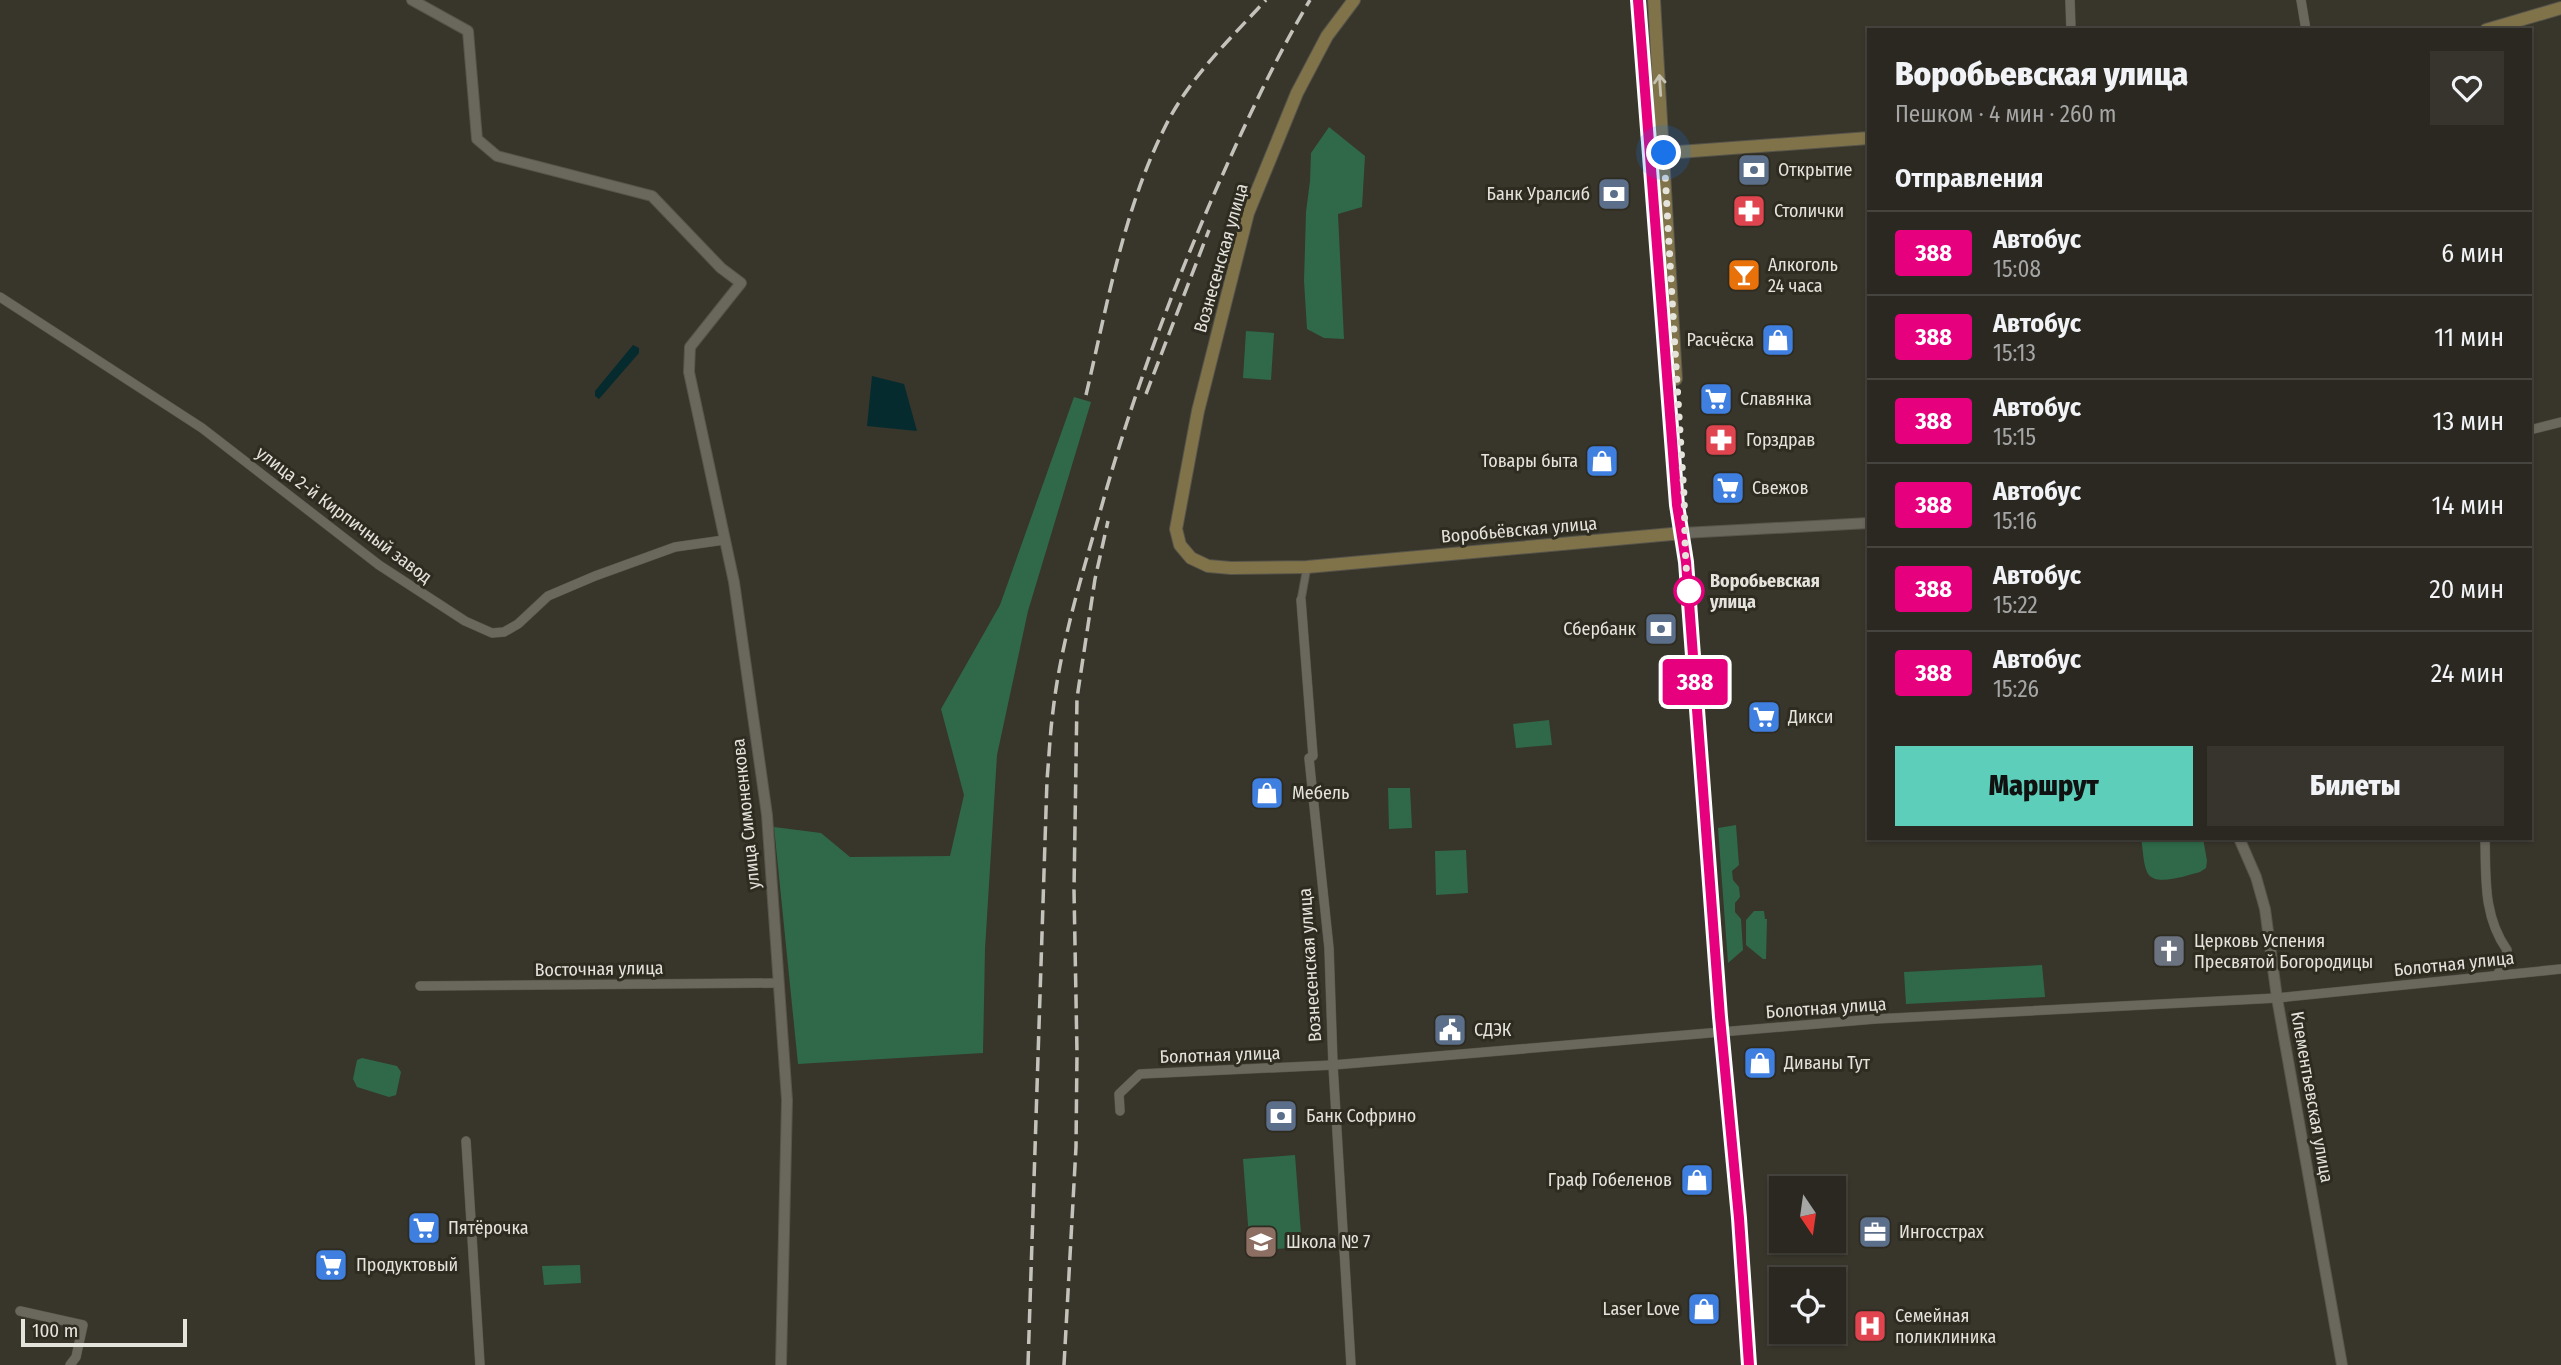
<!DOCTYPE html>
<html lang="ru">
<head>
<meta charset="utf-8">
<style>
	body { margin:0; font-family:"Fira Sans Condensed",sans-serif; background:#36342d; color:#f1f3f6; height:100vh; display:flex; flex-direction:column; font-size:26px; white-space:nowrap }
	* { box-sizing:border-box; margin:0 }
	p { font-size:23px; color:#a5a6a5 }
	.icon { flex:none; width:38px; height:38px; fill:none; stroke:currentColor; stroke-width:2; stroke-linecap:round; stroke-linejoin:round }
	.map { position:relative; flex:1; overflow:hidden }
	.panel { position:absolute; left:1867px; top:28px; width:665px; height:812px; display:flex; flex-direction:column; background:#2a2820; border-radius:0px; box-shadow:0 2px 5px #0004,0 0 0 2px #46443e }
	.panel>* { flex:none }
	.badge { padding:0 14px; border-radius:5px; font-size:24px; line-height:46px }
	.needle { width:46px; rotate:167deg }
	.tools { position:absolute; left:1769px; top:1176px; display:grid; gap:14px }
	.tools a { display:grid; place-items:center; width:77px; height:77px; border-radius:0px; background:#2a2820; box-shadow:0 2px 5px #0004,0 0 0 2px #46443e; font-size:35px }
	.scale { position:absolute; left:21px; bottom:18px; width:166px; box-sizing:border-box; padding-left:7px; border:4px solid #e4e3dc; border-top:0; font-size:19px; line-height:24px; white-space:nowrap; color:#e4e3dc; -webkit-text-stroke:5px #2e2b21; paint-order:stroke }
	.you { position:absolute; width:35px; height:35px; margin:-18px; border:5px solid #fff; border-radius:50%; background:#1a73e8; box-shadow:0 0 0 10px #1a73e833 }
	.map>.badge { position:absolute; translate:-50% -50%; box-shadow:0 0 0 4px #fff }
	h2 { padding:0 28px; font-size:26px; line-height:63px }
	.round { display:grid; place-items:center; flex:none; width:74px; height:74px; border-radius:0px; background:#36342d }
	.summary { display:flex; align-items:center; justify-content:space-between; height:119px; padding:0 28px }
	h1 { font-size:33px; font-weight:800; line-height:52px }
	.cta { display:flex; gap:14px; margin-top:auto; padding:14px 28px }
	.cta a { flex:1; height:80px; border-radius:0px; background:#5cceba; color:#111; font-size:28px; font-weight:800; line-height:80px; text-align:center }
	.cta a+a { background:#36342d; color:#f1f3f6 }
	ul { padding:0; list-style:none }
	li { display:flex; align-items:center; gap:21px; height:84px; padding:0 28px; border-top:2px solid #46443e }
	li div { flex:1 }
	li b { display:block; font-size:26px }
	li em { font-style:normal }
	li .badge { min-width:77px; font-weight:700; text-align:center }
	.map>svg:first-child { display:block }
	.green { fill:#2f6949 }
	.water { fill:#052b2f }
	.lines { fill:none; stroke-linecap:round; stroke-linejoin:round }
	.pedestrian-casing { stroke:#56544b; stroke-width:9 }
	.minor-casing { stroke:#56544b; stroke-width:10 }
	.tertiary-casing { stroke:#56544b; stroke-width:12 }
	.secondary-casing { stroke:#56544b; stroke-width:14 }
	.pedestrian { stroke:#6a675c; stroke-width:7 }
	.minor { stroke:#6a675c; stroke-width:9 }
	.tertiary { stroke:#6a675c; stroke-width:10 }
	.secondary { stroke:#807349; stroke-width:12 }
	.rail { stroke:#c4c3bb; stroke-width:3.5; stroke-dasharray:14 7; stroke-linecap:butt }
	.oneway { stroke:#c6c1b0 }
	.line-casing { stroke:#fff; stroke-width:16 }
	.line { stroke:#e6007e; stroke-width:10 }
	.walk { stroke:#e4e3dc; stroke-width:7; stroke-dasharray:0 12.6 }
	.stop-dot { fill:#fff; stroke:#e6007e; stroke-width:3.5 }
	.labels { text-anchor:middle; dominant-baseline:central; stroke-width:6; stroke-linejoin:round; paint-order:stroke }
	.poi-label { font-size:18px; fill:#e4e3dc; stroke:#2e2b21; text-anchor:start }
	.street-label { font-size:18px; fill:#e4e3dc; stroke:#2e2b21 }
	.stop-label { font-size:18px; font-weight:bold; fill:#e4e3dc; stroke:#2e2b21; text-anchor:start }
</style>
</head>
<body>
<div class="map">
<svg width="2561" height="1365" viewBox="0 0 2561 1365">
	<rect width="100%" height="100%" fill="#38352b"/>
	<path class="green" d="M1329 127 1365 156 1362 207 1338 214 1344 339 1324 338 1307 329 1304 281 1306 212 1310 181 1311 153Z
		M1246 331 1274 333 1271 380 1243 378Z
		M1074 397 1091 402 1028 611 997 755 985 949 983 1053 798 1064 774 827 821 833 850 857 950 856 964 795 941 709 1000 605Z
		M1549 720 1552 745 1516 748 1513 724Z
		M1388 788H1410L1412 828 1389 829Z
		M1736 825 1739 865 1732 871 1733 880 1739 887 1740 897 1735 903V912L1741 919 1743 950 1728 963 1718 828Z
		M2141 838H2203L2207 861 2206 868 2200 872C2187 875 2154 888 2147 872 2143 863 2143 848 2141 838Z
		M1466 850 1468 893 1436 895 1435 851Z
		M1754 911H1764L1765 919H1767L1766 959H1763L1746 945V920Z
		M2042 965 2045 997 1906 1004 1904 972Z
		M362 1058 397 1066 401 1072 396 1095 389 1097 357 1087 353 1079 357 1060Z
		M1295 1155 1302 1247 1250 1251 1243 1159Z
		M580 1265 581 1283 544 1285 542 1266Z"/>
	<path class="water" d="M633 345 639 348V353L599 399 595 396V391Z
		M872 376 904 384 917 431 867 426Z"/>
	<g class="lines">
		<defs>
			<path id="pedestrian" d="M1301 600 1307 567"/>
			<path id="minor" d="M2070 0 2071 30
				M2301 0 2306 30
				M0 297 202 428 379 565 465 621 492 633 504 632 518 624 548 596 595 576 675 547 724 540
				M2530 430 2561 422
				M1301 600 1313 756 1309 758 1329 948 1333 1065 1351 1365
				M2485 838C2486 878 2483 916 2507 950L2505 962 2497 975
				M420 986 778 983
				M1120 1111 1119 1094 1140 1074 1333 1065 1875 1019 2277 998 2561 969
				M466 1141 480 1365
				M20 1311 83 1325 76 1357 70 1365"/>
			<path id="tertiary" d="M412 0 468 31 477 139 497 156 652 196 721 268 741 283 690 347 689 372 734 582 767 815 787 1100 781 1365
				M1683 533 1869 523
				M2239 838 2256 877 2265 909 2277 998 2342 1365"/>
			<path id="secondary" d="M1354 0 1327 36 1297 93 1248 213 1198 411 1176 529 1180 545 1191 558 1208 566 1231 568 1307 567 1683 533
				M1638 0 1677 505 1686 555 1721 1032 1739 1218 1749 1365
				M1654 0 1676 379
				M2486 30 2561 8
				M1665 153 1869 138"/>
		</defs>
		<use href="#pedestrian" class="pedestrian-casing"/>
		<use href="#minor" class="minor-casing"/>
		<use href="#tertiary" class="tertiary-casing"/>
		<use href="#secondary" class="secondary-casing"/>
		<use href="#pedestrian" class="pedestrian"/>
		<use href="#minor" class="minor"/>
		<use href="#tertiary" class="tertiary"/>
		<use href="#secondary" class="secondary"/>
		<path class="rail" d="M1146 394 1209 230
			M1086 395C1107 306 1123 212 1164 129 1188 79 1229 40 1266 0
			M1028 1365 1047 780C1049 757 1050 734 1053 711 1061 641 1083 572 1102 505 1133 394 1172 290 1218 185 1246 122 1275 59 1310 0
			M1064 1365 1076 1147 1077 1053 1074 890 1077 698 1095 579 1108 521"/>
	</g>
	<defs><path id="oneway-shaft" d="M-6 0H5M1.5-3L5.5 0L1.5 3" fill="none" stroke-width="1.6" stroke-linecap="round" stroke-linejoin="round" transform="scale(1.75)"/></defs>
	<use class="oneway" href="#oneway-shaft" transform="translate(1660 85) rotate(-94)"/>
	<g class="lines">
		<defs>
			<path id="line" d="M1638 0 1677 505 1686 562 1720 1017 1739 1218 1749 1365"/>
		</defs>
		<use href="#line" class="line-casing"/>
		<use href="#line" class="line"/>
		<path class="walk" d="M1664 153C1670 262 1676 370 1683 479 1686 516 1683 554 1689 591"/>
	</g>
	<defs>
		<symbol id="bank-square" viewBox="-11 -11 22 22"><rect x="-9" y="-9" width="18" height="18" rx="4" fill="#5c6f8a" stroke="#2e2b21"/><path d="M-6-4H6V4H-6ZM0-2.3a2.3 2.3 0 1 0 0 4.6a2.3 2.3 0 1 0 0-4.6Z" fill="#fff"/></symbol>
		<symbol id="pharmacy-square" viewBox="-11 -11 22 22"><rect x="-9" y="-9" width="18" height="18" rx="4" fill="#e0444e" stroke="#2e2b21"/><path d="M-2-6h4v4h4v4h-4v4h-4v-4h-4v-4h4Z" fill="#fff"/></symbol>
		<symbol id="bar-square" viewBox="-11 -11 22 22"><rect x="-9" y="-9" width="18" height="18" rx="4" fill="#e8710a" stroke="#2e2b21"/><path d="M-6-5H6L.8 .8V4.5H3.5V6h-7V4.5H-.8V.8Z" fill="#fff"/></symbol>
		<symbol id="shop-square" viewBox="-11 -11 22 22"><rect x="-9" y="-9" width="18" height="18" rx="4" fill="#3f7fe0" stroke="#2e2b21"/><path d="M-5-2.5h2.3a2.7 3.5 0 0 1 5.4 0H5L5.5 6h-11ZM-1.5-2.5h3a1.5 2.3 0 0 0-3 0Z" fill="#fff"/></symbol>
		<symbol id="supermarket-square" viewBox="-11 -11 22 22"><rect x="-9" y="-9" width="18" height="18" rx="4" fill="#3f7fe0" stroke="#2e2b21"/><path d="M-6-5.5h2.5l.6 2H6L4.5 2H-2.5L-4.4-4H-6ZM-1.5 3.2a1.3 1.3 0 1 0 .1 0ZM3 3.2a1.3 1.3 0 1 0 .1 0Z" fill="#fff"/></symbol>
		<symbol id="church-square" viewBox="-11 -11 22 22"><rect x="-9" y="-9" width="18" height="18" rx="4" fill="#6b7280" stroke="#2e2b21"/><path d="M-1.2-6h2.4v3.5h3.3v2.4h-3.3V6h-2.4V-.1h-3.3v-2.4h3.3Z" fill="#fff"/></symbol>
		<symbol id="civic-square" viewBox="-11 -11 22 22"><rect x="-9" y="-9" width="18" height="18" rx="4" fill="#5c6f8a" stroke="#2e2b21"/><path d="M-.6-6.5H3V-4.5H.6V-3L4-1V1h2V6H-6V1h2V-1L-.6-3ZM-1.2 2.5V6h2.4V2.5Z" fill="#fff"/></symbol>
		<symbol id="office-square" viewBox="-11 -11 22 22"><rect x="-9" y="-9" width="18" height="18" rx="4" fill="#5c6f8a" stroke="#2e2b21"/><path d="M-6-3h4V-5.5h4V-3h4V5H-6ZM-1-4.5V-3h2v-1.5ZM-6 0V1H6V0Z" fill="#fff"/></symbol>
		<symbol id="school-square" viewBox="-11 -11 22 22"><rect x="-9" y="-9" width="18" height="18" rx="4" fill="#8d6e63" stroke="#2e2b21"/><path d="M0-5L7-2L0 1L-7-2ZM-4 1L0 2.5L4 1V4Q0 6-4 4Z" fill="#fff"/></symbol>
		<symbol id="hospital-square" viewBox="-11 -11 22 22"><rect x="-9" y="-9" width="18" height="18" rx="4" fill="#e0444e" stroke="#2e2b21"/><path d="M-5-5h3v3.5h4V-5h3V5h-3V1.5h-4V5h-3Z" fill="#fff"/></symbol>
	</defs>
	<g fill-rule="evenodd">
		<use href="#bank-square" x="1735" y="151" width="38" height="38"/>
		<use href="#bank-square" x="1595" y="175" width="38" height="38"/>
		<use href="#pharmacy-square" x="1730" y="192" width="38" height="38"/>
		<use href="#bar-square" x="1725" y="256" width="38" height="38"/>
		<use href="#shop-square" x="1759" y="321" width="38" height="38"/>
		<use href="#supermarket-square" x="1697" y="380" width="38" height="38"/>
		<use href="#pharmacy-square" x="1702" y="421" width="38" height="38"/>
		<use href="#shop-square" x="1583" y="442" width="38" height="38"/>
		<use href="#supermarket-square" x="1709" y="469" width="38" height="38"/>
		<use href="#bank-square" x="1642" y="610" width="38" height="38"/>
		<use href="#supermarket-square" x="1745" y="698" width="38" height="38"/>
		<use href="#shop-square" x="1248" y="774" width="38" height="38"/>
		<use href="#church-square" x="2150" y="932" width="38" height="38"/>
		<use href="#civic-square" x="1431" y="1011" width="38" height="38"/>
		<use href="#shop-square" x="1741" y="1044" width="38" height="38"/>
		<use href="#bank-square" x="1262" y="1097" width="38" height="38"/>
		<use href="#shop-square" x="1678" y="1161" width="38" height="38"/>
		<use href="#supermarket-square" x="405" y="1209" width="38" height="38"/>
		<use href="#office-square" x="1856" y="1213" width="38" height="38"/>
		<use href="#school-square" x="1242" y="1223" width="38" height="38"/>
		<use href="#supermarket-square" x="312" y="1246" width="38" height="38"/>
		<use href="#shop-square" x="1685" y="1290" width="38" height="38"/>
		<use href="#hospital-square" x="1851" y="1307" width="38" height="38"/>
	</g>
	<circle class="stop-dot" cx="1689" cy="591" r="14"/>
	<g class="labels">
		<g class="poi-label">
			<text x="1778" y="170">Открытие</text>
			<text x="1590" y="194" text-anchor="end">Банк Уралсиб</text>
			<text x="1774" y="211">Столички</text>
			<text x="1768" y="265">Алкоголь<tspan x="1768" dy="21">24 часа</tspan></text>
			<text x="1754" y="340" text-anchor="end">Расчёска</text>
			<text x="1740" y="399">Славянка</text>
			<text x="1746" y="440">Горздрав</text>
			<text x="1578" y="461" text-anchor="end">Товары быта</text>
			<text x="1752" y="488">Свежов</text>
			<text x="1636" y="629" text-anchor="end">Сбербанк</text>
			<text x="1788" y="717">Дикси</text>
			<text x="1292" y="793">Мебель</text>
			<text x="2194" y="941">Церковь Успения<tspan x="2194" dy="21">Пресвятой Богородицы</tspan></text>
			<text x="1474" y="1030">СДЭК</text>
			<text x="1784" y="1063">Диваны Тут</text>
			<text x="1306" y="1116">Банк Софрино</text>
			<text x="1672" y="1180" text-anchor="end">Граф Гобеленов</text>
			<text x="448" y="1228">Пятёрочка</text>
			<text x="1899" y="1232">Ингосстрах</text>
			<text x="1286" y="1242">Школа № 7</text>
			<text x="356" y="1265">Продуктовый</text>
			<text x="1680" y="1309" text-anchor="end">Laser Love</text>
			<text x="1895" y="1316">Семейная<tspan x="1895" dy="21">поликлиника</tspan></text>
		</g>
		<g class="street-label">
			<text transform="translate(1221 258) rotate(-74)">Вознесенская улица</text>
			<text transform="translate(344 515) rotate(37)">улица 2-й Кирпичный завод</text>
			<text transform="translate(1519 530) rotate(-5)">Воробьёвская улица</text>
			<text transform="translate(746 814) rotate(-96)">улица Симоненкова</text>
			<text transform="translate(2454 964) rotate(-6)">Болотная улица</text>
			<text transform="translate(1310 965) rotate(-94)">Вознесенская улица</text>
			<text transform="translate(599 969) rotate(-1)">Восточная улица</text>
			<text transform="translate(1826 1008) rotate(-4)">Болотная улица</text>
			<text transform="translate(1220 1055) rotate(-2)">Болотная улица</text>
			<text transform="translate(2312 1097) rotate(80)">Клементьевская улица</text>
		</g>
		<g class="stop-label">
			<text x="1710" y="581">Воробьевская<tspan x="1710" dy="21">улица</tspan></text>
		</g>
	</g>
</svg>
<div class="tools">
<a><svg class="needle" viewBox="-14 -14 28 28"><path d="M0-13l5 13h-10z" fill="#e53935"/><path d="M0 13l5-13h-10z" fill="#a5a6a5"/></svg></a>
<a><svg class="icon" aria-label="locate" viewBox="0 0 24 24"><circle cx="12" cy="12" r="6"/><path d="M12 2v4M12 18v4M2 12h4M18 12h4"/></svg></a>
</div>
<div class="scale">100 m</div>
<div class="you" style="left:1664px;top:153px"></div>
<b class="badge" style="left:1695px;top:682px;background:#e6007e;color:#fff">388</b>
<section class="panel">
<div class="summary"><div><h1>Воробьевская улица</h1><p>Пешком · 4 мин · 260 m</p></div><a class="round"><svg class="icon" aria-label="heart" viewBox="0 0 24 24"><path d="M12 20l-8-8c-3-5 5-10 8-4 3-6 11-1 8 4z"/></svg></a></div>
<h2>Отправления</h2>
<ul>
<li><span class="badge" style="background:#e6007e;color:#fff">388</span><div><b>Автобус</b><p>15:08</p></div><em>6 мин</em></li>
<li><span class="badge" style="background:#e6007e;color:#fff">388</span><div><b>Автобус</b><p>15:13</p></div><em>11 мин</em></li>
<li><span class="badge" style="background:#e6007e;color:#fff">388</span><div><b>Автобус</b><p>15:15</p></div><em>13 мин</em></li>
<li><span class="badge" style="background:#e6007e;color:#fff">388</span><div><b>Автобус</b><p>15:16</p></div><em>14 мин</em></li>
<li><span class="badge" style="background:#e6007e;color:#fff">388</span><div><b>Автобус</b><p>15:22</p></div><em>20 мин</em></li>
<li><span class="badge" style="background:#e6007e;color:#fff">388</span><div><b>Автобус</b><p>15:26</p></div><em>24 мин</em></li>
</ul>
<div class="cta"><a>Маршрут</a><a>Билеты</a></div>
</section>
</div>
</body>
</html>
